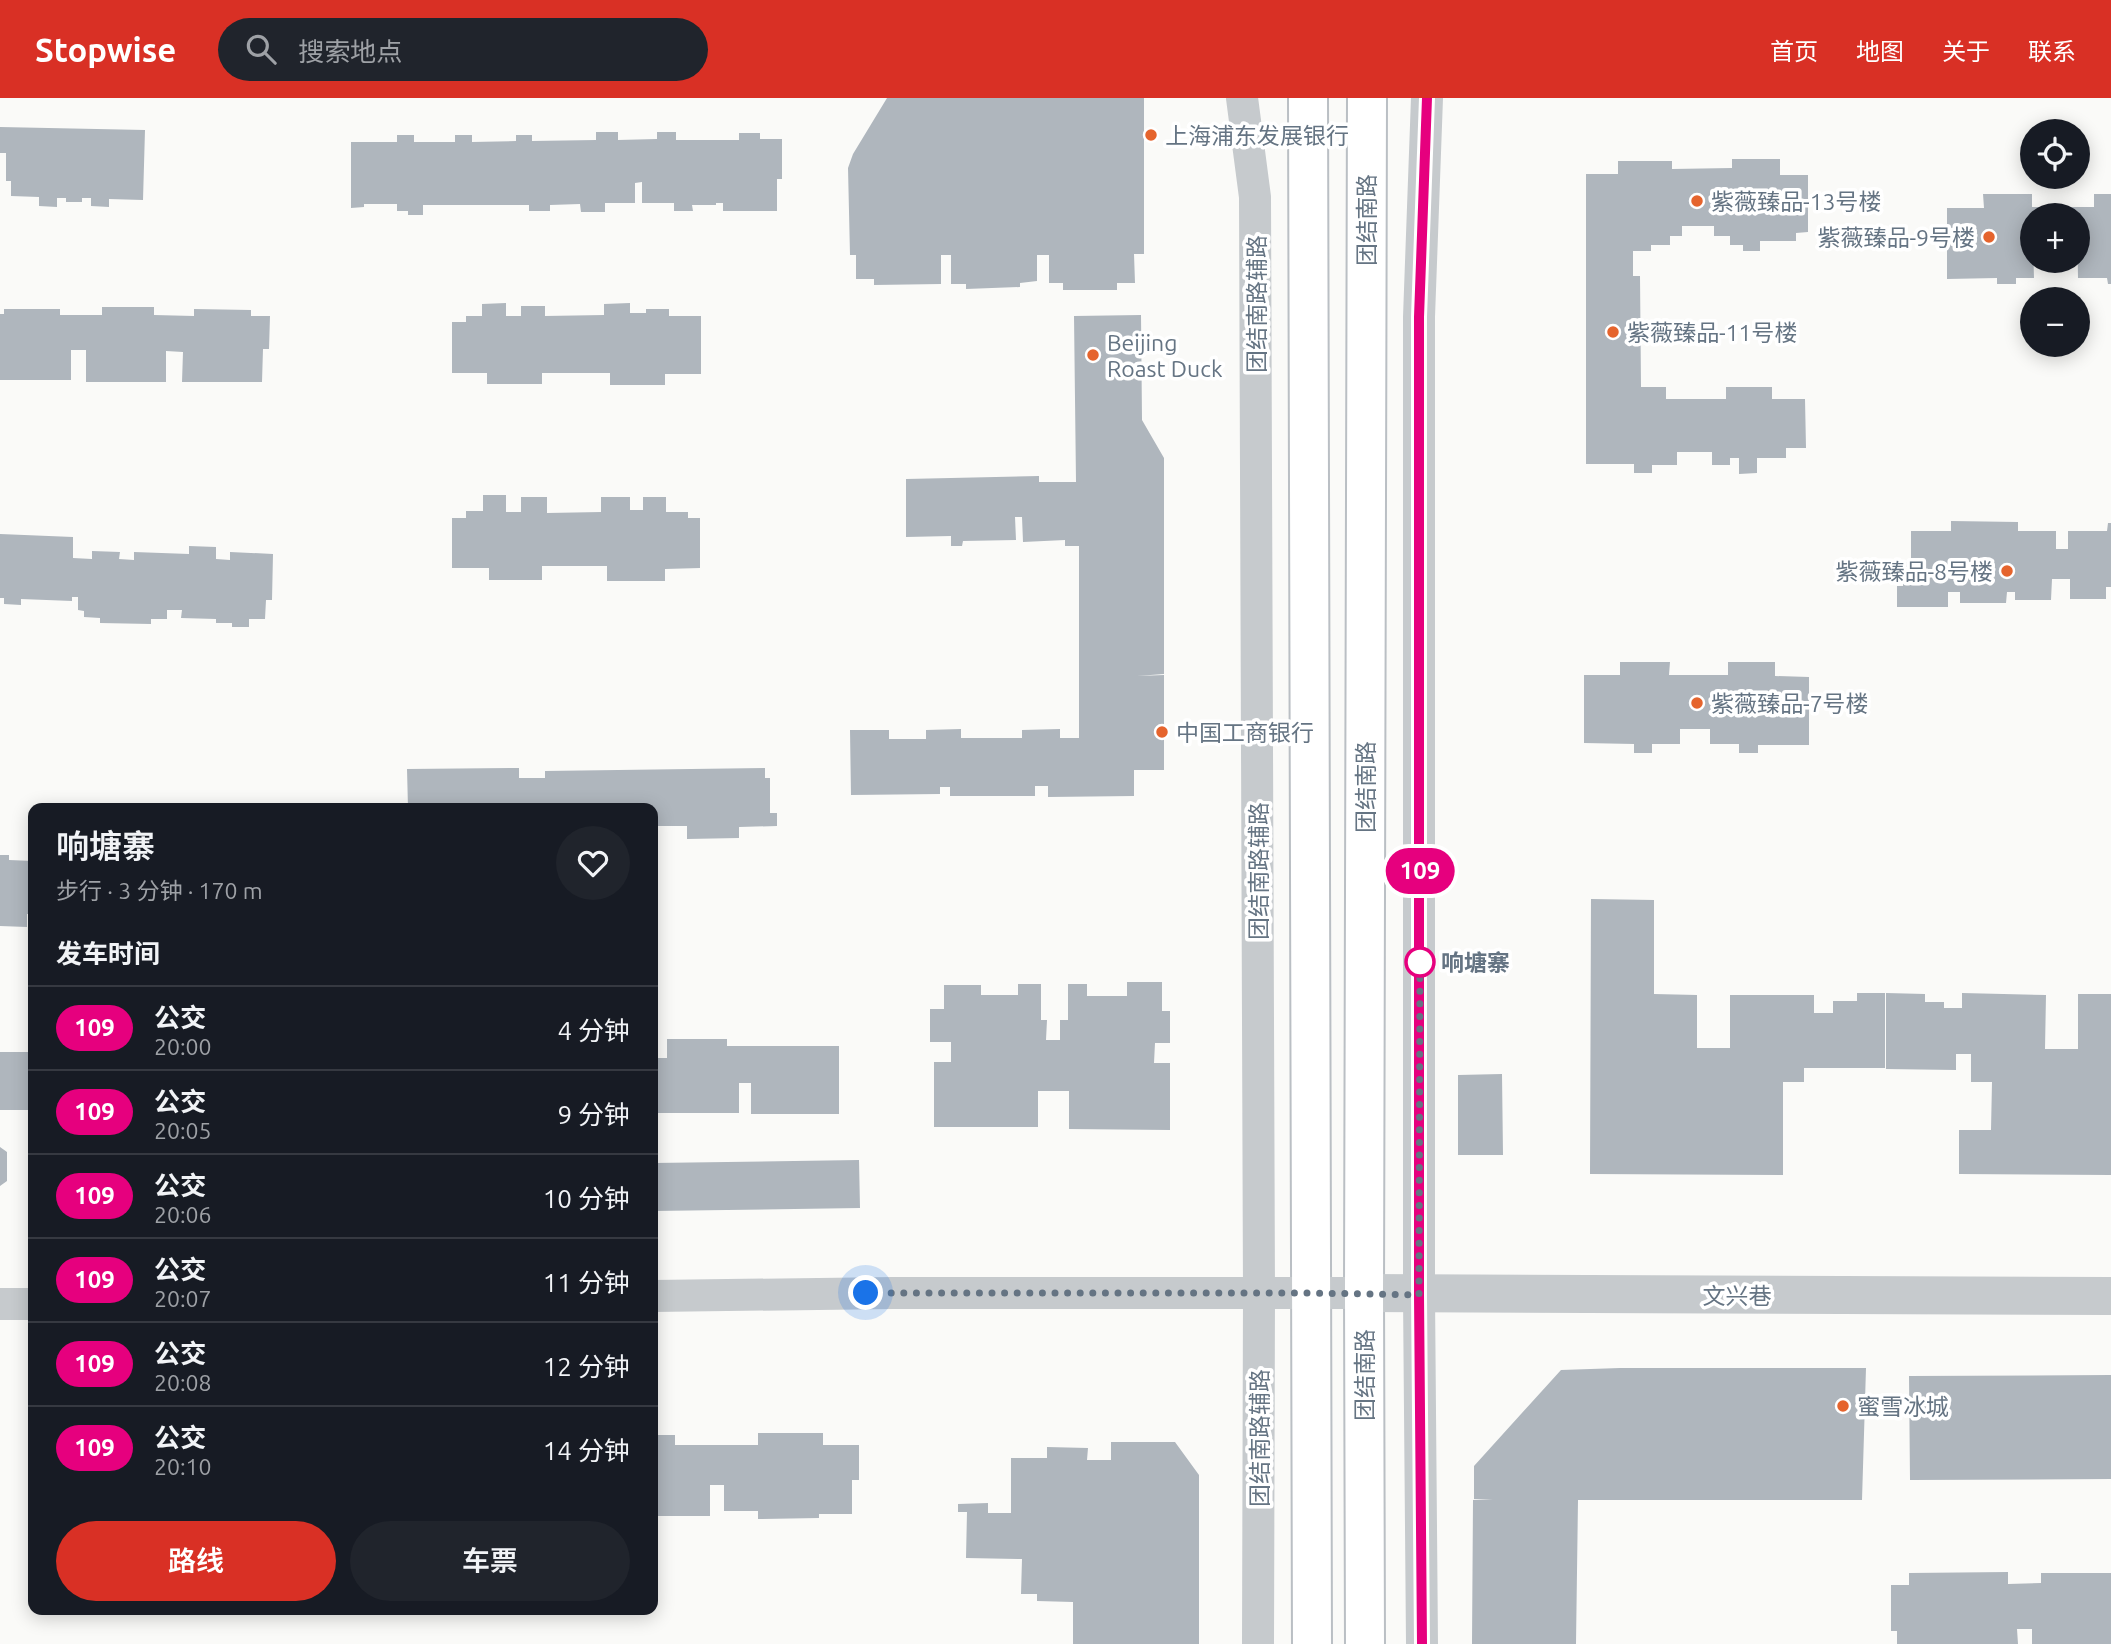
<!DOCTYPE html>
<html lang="zh">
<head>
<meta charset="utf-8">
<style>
	body { margin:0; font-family:Ubuntu,"Noto Sans SC",sans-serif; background:#20242c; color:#f1f3f6; height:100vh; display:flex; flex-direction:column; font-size:26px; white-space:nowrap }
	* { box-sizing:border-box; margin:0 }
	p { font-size:23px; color:#9ea1a6 }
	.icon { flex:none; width:38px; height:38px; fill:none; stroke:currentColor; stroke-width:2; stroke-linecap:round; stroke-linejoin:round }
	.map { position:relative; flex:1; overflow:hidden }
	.sheet { position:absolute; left:28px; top:705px; width:630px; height:812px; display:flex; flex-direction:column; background:#171b24; border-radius:14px; box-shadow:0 4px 18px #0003 }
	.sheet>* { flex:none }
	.badge { padding:0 14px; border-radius:23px; font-size:24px; line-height:46px }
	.fabs { position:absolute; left:2020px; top:21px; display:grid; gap:14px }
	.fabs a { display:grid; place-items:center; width:70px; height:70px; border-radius:50%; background:#171b24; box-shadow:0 4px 18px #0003; font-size:35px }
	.you { position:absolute; width:35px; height:35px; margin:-18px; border:5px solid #fff; border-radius:50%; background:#1a73e8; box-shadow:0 0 0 10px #1a73e833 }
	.map>.badge { position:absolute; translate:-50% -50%; box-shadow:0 0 0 4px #fff }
	h2 { padding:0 28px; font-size:26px; line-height:63px }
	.round { display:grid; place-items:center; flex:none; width:74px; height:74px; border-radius:37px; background:#20242c }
	.head { display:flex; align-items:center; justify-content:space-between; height:119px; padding:0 28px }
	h1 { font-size:33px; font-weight:600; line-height:52px }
	.action { display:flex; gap:14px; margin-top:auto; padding:14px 28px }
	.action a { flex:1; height:80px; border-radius:42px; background:#d93025; color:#fff; font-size:28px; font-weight:600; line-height:80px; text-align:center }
	.action a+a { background:#20242c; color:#f1f3f6 }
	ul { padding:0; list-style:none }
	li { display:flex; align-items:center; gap:21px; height:84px; padding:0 28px; border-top:2px solid #363941 }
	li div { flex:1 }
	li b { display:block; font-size:26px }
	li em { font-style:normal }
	li .badge { min-width:77px; font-weight:700; text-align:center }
	header { display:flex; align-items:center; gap:42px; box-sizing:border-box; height:98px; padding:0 35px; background:#d93025; color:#fff }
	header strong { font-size:33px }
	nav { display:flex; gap:38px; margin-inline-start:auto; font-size:24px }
	.search { width:490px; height:63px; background:#20242c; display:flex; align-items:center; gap:18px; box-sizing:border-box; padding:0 24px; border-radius:38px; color:#9ea1a6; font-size:26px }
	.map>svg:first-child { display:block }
	.building { fill:#afb6bd }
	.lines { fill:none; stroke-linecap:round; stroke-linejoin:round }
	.secondary-casing { stroke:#babfc4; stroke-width:42 }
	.minor { stroke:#c6cacd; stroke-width:32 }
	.tertiary { stroke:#c6cacd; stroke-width:38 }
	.secondary { stroke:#fff; stroke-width:38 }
	.line-casing { stroke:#fff; stroke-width:16 }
	.line { stroke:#e6007e; stroke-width:10 }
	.walk { stroke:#657483; stroke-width:7; stroke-dasharray:0 12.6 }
	.poi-dot { fill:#e5642d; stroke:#fff; stroke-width:2.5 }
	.stop-dot { fill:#fff; stroke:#e6007e; stroke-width:3.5 }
	.labels { text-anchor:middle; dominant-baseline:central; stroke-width:7; stroke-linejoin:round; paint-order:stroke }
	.poi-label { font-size:23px; fill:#657483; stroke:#fff; text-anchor:start }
	.street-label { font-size:23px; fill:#657483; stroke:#fff }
	.stop-label { font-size:23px; font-weight:bold; fill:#657483; stroke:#fff; text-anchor:start }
</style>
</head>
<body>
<header>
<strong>Stopwise</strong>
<div class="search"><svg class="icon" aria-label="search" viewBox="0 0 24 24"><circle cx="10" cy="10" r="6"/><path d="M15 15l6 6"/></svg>搜索地点</div>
<nav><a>首页</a><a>地图</a><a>关于</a><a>联系</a></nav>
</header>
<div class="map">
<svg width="2111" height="1546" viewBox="0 0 2111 1546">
	<rect width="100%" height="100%" fill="#fafaf8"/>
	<path class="building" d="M887 0H1144V156H1134L1135 185H1117V192H1063V185H1049V157H1037V183L1020 185V189L966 191V186H951V157H941V186L874 187V181H856V157H850L848 70 853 56Z
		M0 29 145 32 143 102 109 101V109L91 108V100H82V104H66V100H57V109L39 108V99L11 98V83H6V55H0Z
		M596 34H618V42L657 41V34H676V42H739V35H760V41H782V81H777V113H723V105H716V107H692L693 113H674V105H642V84L635 85V105H605V114H581L580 106 550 107V113H529V107H423V117H408V113H397V106H364V109L351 110V44H397V37H414V44H455V37H472V44L516 43V37H532V43L596 42Z
		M1732 61H1780V77H1808V134L1796 135V143H1760V153H1743V147H1730V138H1714V128H1682V138H1670V147H1651V153H1633V178H1640L1641 289H1666V301H1726V289H1772V301H1805L1806 350H1786V360H1757V375L1739 376V360H1730V367H1712V354H1677V367H1652V375H1634V366H1586V76H1618V63H1672V71L1732 70Z
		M1983 96H2032V109H2094V96H2111V186H2108L2107 180H2078L2077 117H2032L2034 180H2016V186H1997V180L1947 181V110H1984Z
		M506 205V218H521V208H545V218L604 217V206L630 205V215H646V211H669V218H701V276H665V287H610V275H542V286H487V275H452V224H466V218H482V206Z
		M102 209H154V217L194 218V211L251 212V218H270L269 251H263L262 284H182L183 254 166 253V284H86V252H71V282H0V216H4V211H60V217H102Z
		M1141 217 1142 322 1164 360V576L1137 578 1164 577V672H1134V698L1048 699V688H1035V698H950V689H940V696L851 697 850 632H889V641H926V632L961 631V640H1022V632L1060 631V640H1079V448H1065V442L1023 444 1022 419H1015L1016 442 963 443 962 448H951V438L906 439V381L1039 378V384H1076L1074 218Z
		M483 397H506V414H521V399H547V415L601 414V399H630V412H643V399H666V414H688V420H700V470L665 471V483H607V468H542V482H489V470H452V420H466V413H483Z
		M1951 423 2018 424V433H2056V451H2068V433H2107L2108 425H2111V489H2106V501H2070V481H2052L2051 502H2015V494H2007L2006 505H1960V494H1948V509H1897V488H1903V464H1911V433H1951Z
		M0 436 73 439V460L92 461V453L120 454 119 461 134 462V454L189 456V448L216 449V461L230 462V454L273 456 272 502H266L265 521H249V529H232V525H216V521L181 520 182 512H167V521H151V526L100 525V520L84 519V513L78 512V499H72V503L21 501V507L4 506V500H0Z
		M1620 564H1670L1669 577H1728V564H1775V578L1809 579V647H1758V655H1739V646H1710V631H1680V646H1652V655H1634V646L1584 645V577H1620Z
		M519 670V680H545V673L765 670V680H770V715H777V728L739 729V740L687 741V728H653V710H408L407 671Z
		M0 757H9V762L33 763V816H27V829L0 828Z
		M1591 801 1654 802V896L1697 897V950H1730V897H1814V915H1833V903H1857V895H1885V970H1804V984H1783V1077L1590 1076Z
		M1127 884H1162V913H1170V945H1155L1154 965H1170V1032L1069 1031V993H1038V1029H934V964H951V944H930V911H944V887H981V897H1018V886H1041V922H1047L1046 942H1060V922H1068V886H1087V898H1127Z
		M1886 895 1925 896V904H1944V910H1962V895L2046 897 2045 951H2078V896H2111V1077L1959 1076V1032H1991L1992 984H1971V956H1956V972L1886 971Z
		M667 941H727V948H839V1016H751V985H739V1015H654L653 960H667Z
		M0 954H28V1012H0Z
		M1502 976 1503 1057H1458V977Z
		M0 1049 7 1054V1083L0 1088Z
		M859 1062 860 1110 653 1113V1065Z
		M1620 1270H1866L1862 1402H1578L1576 1546H1472L1473 1402 1493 1401H1474V1368L1561 1272Z
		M2111 1277V1381L1910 1382 1909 1278Z
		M758 1335H823V1347H859V1382H852V1416H819V1420L758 1421V1413H724V1387H710V1418H653V1337H675V1347H758Z
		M1111 1344H1175L1199 1377V1546H1073V1504L1037 1503V1496H1021L1022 1461 966 1460 967 1414H958V1406L988 1405V1415H1011V1360H1047V1349L1088 1350 1087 1362H1111Z
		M2008 1474V1486L2041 1485V1475H2111V1546H2032V1531H2017L2018 1546H1897V1533H1891V1487H1909V1475Z"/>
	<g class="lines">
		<defs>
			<path id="secondary" d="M1308 0 1312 1546
				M1365 1546 1364 1195 1367 0"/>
		</defs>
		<use href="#secondary" class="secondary-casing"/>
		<path class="minor" d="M1242 0 1255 99 1259 1196 1258 1546
			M653 1198 893 1195H1364
			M0 1206H33
			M1422 1546 1419 1197V219L1427 0"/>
		<path class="tertiary" d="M1364 1195 2111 1198"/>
		<use href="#secondary" class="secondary"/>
	</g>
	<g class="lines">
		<defs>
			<path id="line" d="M1422 1546 1419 1197V219L1427 0"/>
		</defs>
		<use href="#line" class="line-casing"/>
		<use href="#line" class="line"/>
		<path class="walk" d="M866 1195H1312L1419 1197 1420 864"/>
	</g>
	<g class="poi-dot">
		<circle cx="1151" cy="37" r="7"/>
		<circle cx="1697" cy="103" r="7"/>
		<circle cx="1989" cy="139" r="7"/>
		<circle cx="1613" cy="234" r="7"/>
		<circle cx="1093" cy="257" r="7"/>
		<circle cx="2007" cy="473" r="7"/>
		<circle cx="1697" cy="605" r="7"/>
		<circle cx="1162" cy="634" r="7"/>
		<circle cx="1843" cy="1308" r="7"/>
	</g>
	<circle class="stop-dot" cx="1420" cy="864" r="14"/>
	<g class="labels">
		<g class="poi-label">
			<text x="1165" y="37">上海浦东发展银行</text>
			<text x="1711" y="103">紫薇臻品-13号楼</text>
			<text x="1975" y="139" text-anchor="end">紫薇臻品-9号楼</text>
			<text x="1627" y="234">紫薇臻品-11号楼</text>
			<text x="1107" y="244">Beijing<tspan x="1107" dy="26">Roast Duck</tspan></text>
			<text x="1993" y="473" text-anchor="end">紫薇臻品-8号楼</text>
			<text x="1711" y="605">紫薇臻品-7号楼</text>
			<text x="1176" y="634">中国工商银行</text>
			<text x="1857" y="1308">蜜雪冰城</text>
		</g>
		<g class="street-label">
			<text transform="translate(1366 122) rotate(-90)">团结南路</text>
			<text transform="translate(1256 206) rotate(-90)">团结南路辅路</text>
			<text transform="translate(1365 689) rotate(-90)">团结南路</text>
			<text transform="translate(1258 773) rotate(-90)">团结南路辅路</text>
			<text x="1737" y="1197">文兴巷</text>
			<text transform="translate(1364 1277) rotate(-90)">团结南路</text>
			<text transform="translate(1259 1340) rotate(-90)">团结南路辅路</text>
		</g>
		<g class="stop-label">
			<text x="1441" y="864">响塘寨</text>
		</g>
	</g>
</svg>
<div class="fabs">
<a><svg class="icon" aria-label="locate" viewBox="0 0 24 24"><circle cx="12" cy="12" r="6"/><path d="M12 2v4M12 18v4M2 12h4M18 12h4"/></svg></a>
<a>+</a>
<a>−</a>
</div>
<div class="you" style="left:866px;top:1195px"></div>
<b class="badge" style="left:1420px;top:773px;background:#e6007e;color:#fff">109</b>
<section class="sheet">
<div class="head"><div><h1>响塘寨</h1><p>步行 · 3 分钟 · 170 m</p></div><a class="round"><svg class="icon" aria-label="heart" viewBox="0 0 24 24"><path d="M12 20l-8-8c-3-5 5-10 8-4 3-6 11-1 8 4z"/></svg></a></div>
<h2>发车时间</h2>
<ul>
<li><span class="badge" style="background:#e6007e;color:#fff">109</span><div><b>公交</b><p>20:00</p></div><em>4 分钟</em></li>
<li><span class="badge" style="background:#e6007e;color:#fff">109</span><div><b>公交</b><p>20:05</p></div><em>9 分钟</em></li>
<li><span class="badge" style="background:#e6007e;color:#fff">109</span><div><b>公交</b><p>20:06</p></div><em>10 分钟</em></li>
<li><span class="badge" style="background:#e6007e;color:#fff">109</span><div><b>公交</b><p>20:07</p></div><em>11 分钟</em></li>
<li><span class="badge" style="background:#e6007e;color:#fff">109</span><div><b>公交</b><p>20:08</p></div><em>12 分钟</em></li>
<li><span class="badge" style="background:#e6007e;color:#fff">109</span><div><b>公交</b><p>20:10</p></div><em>14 分钟</em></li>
</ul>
<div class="action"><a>路线</a><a>车票</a></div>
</section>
</div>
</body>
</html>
